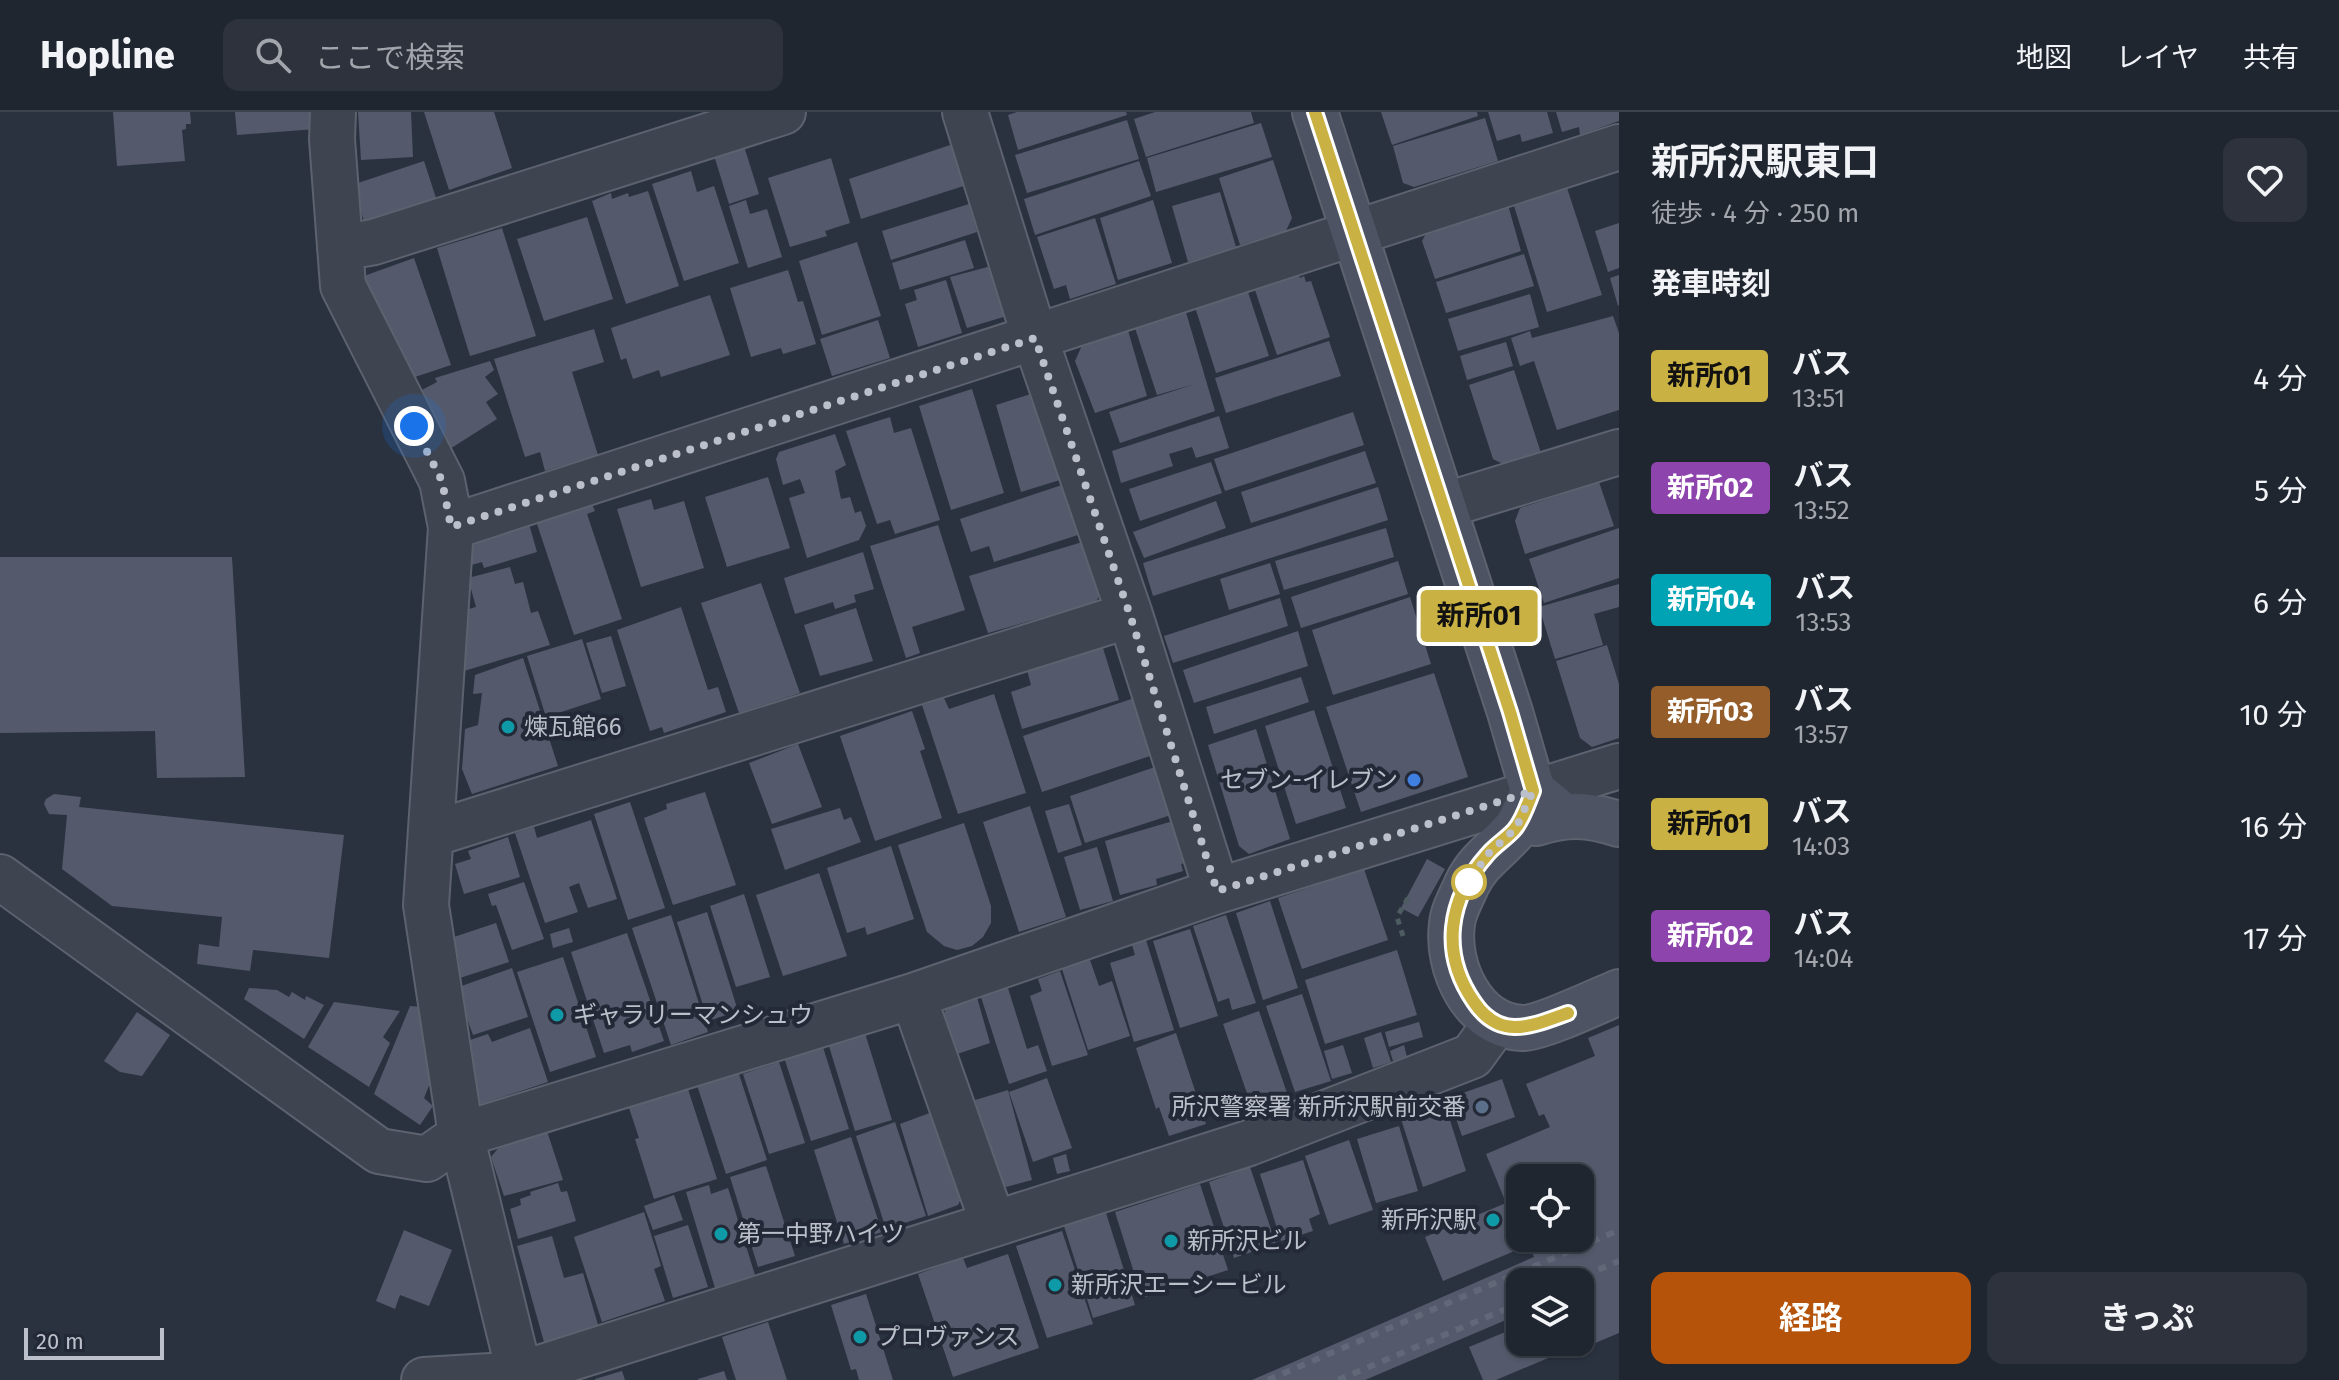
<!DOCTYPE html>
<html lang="ja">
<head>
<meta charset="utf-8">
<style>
	body { margin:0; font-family:"Fira Sans","Noto Sans JP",sans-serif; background:#2d323c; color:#f1f3f6; height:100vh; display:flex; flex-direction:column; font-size:30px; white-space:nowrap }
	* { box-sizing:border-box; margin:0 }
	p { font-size:26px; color:#a2a5ab }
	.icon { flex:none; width:44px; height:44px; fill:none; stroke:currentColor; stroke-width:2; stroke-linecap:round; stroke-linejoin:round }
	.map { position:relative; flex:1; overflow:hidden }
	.panel { display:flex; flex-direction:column; background:#202630; width:720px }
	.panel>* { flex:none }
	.badge { padding:0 16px; border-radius:6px; font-size:28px; line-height:52px }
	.buttons { position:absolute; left:1506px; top:1052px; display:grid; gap:16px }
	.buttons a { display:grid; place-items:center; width:88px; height:88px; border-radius:16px; background:#202630; box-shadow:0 2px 6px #0004,0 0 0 2px #3d434c; font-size:40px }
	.scale { position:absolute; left:24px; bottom:20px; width:140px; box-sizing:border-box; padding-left:8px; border:4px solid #bbc0ca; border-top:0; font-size:22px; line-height:28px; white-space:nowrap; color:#bbc0ca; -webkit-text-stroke:6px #232936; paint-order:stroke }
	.you { position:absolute; width:40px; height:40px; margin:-20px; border:6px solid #fff; border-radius:50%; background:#1a73e8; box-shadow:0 0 0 12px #1a73e833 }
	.map>.badge { position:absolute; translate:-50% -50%; box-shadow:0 0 0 4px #fff }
	h2 { padding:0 32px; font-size:30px; line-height:72px }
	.round { display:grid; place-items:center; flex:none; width:84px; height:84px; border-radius:16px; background:#2d323c }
	.summary { display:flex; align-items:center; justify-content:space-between; height:136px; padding:0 32px }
	h1 { font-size:38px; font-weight:700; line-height:60px }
	.primary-button { display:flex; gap:16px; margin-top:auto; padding:16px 32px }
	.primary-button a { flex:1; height:92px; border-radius:16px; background:#b45309; color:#fff; font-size:32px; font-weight:700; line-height:92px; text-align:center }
	.primary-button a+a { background:#2d323c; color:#f1f3f6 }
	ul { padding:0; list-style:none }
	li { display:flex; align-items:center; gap:24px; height:112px; padding:0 32px }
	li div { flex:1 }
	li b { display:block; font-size:30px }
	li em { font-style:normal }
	li .badge { min-width:88px; font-weight:700; text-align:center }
	header { display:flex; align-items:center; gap:48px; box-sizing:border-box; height:112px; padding:0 40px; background:#202630; border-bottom:2px solid #3d434c }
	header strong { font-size:38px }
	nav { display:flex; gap:44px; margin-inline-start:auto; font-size:28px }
	.search { width:560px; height:72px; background:#2d323c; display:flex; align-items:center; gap:20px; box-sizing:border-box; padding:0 28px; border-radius:16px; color:#a2a5ab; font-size:30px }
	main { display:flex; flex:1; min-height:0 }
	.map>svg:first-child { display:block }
	.building { fill:#545a6b; fill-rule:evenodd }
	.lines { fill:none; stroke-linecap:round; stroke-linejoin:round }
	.street-casing { stroke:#5c626e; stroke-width:48 }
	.secondary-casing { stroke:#5c626e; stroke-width:48 }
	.path { stroke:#4c5c60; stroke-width:5; stroke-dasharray:6 6; stroke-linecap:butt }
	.street { stroke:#3e4450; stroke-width:44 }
	.secondary { stroke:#4d5363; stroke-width:44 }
	.rail { stroke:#616877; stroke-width:6; stroke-dasharray:8 8; stroke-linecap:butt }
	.line-casing { stroke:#fff; stroke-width:18 }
	.line { stroke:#c9b143; stroke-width:12 }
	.walk { stroke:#bbc0ca; stroke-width:8; stroke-dasharray:0 14.4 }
	.culture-dot { fill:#0f9aa8; stroke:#232936; stroke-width:3 }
	.shop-dot { fill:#3f7fe0; stroke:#232936; stroke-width:3 }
	.stop-dot { fill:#fff; stroke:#c9b143; stroke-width:4 }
	.service-dot { fill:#5c6f8a; stroke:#232936; stroke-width:3 }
	.labels { text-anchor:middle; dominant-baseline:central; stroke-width:8; stroke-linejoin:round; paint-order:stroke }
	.poi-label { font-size:24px; fill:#bbc0ca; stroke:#232936; text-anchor:start }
</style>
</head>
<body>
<header>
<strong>Hopline</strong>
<div class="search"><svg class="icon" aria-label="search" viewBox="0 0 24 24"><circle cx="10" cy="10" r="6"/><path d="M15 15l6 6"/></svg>ここで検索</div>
<nav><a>地図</a><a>レイヤ</a><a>共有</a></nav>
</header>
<main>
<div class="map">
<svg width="1619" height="1268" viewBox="0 0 1619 1268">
	<rect width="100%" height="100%" fill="#2a3240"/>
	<path class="building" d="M113 0H190L191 12H186V17L182 18 185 49 117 54Z
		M235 0H315L316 17 237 23Z
		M358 0H411L413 45 361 48Z
		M424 0H494L512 56 449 78Z
		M1017 0H1126L1127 3 1018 38 1008 3Z
		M1155 0H1251L1254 11 1146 45 1134 7Z
		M1381 0H1477L1478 4 1392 33Z
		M1488 0H1547L1553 21 1522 30 1520 22 1497 29Z
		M1556 0H1619V9L1580 23 1579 15 1562 20Z
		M1485 6 1498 49 1414 75 1403 71 1393 34Z
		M1127 8 1139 47 1027 81 1015 43Z
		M1261 11 1272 45 1156 80 1147 46Z
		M959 30 973 71 861 107 849 67Z
		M743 31 759 82 729 92 713 40Z
		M831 46 850 111 825 119 827 124 790 135 768 66Z
		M1273 48 1292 106 1286 119 1240 133 1219 66Z
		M424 49 436 86 364 109 352 73Z
		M1139 49 1151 84 1035 123 1024 87Z
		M691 59 697 80 714 74 739 151 684 169 652 72Z
		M1567 76 1602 183 1547 200 1514 94Z
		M648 79 679 174 626 192 592 89 611 81 612 87 628 81 629 85Z
		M1220 80 1236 135 1188 150 1172 94Z
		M746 88 750 102 767 97 782 145 748 156 729 94Z
		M1153 88 1172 151 1118 168 1100 106Z
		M969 92 977 120 891 148 882 119Z
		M1508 93 1521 139 1435 167 1422 129 1428 118Z
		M587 105 613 187 544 209 517 127Z
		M1095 106 1116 172 1070 187 1066 173 1054 177 1037 125Z
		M1619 111V156L1608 160 1595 119Z
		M502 116 536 224 470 244 437 136Z
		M965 128 974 156 900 178 892 151Z
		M857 130 881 204 822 223 799 149Z
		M1524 142 1534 174 1446 201 1436 170Z
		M414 146 451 253 400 270 364 164Z
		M995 153 1010 203 967 216 950 165Z
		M788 158 798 190 803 189 816 232 783 242 781 236 751 245 730 176Z
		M1299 163 1300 166 1304 164 1306 170 1311 169 1330 225 1277 243 1255 178Z
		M1619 163V193L1618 194 1610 166Z
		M946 168 962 221 918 235 905 192 917 188 914 178Z
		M1247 177 1269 244 1216 261 1195 195Z
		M1530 182 1539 215 1458 239 1448 207Z
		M710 183 730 243 661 265 659 258 633 267 626 246 621 248 611 216Z
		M1185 197 1215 299 1120 331 1109 300 1195 272 1157 283 1134 213Z
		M1613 204 1619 221V298L1557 318 1534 249 1520 254 1511 226 1530 219 1532 226Z
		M878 208 890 246 832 264 820 227Z
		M1127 215 1147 284 1095 301 1075 249 1084 229Z
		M594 217 604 250 572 260 598 343 545 359 540 340 525 345 494 247Z
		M1329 229 1341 264 1226 301 1215 266Z
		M1506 230 1513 254 1467 268 1460 244Z
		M490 249 494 258 485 265 498 282 486 290 497 307 442 342 420 279 437 270 435 266Z
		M1514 258 1541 341 1505 353 1493 347 1469 273Z
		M972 277 1004 381 951 398 919 294Z
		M1034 281 1060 368 1021 380 996 293Z
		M1353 300 1364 333 1225 379 1214 347Z
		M1219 304 1229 336 1196 346 1192 335 1169 342 1173 354 1121 371 1112 339Z
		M890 305 894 321 911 316 940 408 895 422 890 408 877 412 846 319Z
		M835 322 846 353 835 359 841 387 850 385 855 401 861 399 866 414 859 428 807 446 789 386 805 381 800 367 783 373 776 347 779 340Z
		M1365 339 1376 371 1251 411 1241 380Z
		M1211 350 1222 381 1140 409 1129 377Z
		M768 365 790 436 727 455 705 385Z
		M1599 370 1614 414 1525 442 1515 409 1520 396Z
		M1062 373 1078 423 994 450 989 434 971 440 960 407Z
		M1378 375 1388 408 1153 484 1143 451Z
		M651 387 654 398 684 389 704 456 641 475 617 397Z
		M1216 389 1226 416 1144 446 1133 420Z
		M591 390 595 399 587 402 622 507 574 523 536 409Z
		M529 412 537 440 484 456 482 450 468 454 470 431Z
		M938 413 965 498 912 515 920 541 906 546 870 434Z
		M1386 416 1394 445 1284 478 1275 449Z
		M1619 416V466L1544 491 1529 447Z
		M1089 428 1103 476 1096 490 988 521 969 464Z
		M863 440 874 477 854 483 856 490 835 497 833 490 795 502 784 466Z
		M0 445H232L245 665 157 666 155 619 0 621Z
		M1398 449 1408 482 1301 516 1291 485Z
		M1270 451 1280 482 1229 498 1220 467Z
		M510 455 515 472 523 470 531 501 538 499 550 533 464 559 462 499 476 495 468 466Z
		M761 471 800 581 739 601 701 491Z
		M1619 472V495L1594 502 1603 533 1555 547 1539 495Z
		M1410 485 1431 552 1333 583 1312 518Z
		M1280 486 1288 514 1173 551 1164 524Z
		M681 495 708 578 718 575 726 600 664 621 662 615 650 619 617 518Z
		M856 496 873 549 820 564 804 513Z
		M1298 519 1308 554 1194 591 1183 558Z
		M611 524 626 574 602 581 586 531Z
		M582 527 601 587 546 605 527 544Z
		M1607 533 1619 572V626L1592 635 1580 626 1556 549Z
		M1103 536 1119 588 1022 617 1011 580 1031 573 1027 558Z
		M523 546 558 654 472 682 462 657 465 617 478 613 482 581 473 582 475 563Z
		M1434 561 1468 665 1361 700 1326 595Z
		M1301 565 1309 590 1214 622 1206 595Z
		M994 582 1026 681 958 702 922 593 944 586 949 597Z
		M1137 585 1156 642 1042 680 1023 624Z
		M1314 598 1346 696 1296 712 1265 614Z
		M912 599 925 637 920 639 942 706 875 729 840 624Z
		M1256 617 1290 727 1249 742 1239 734 1208 633Z
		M798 632 822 695 772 712 749 651Z
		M1155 655 1171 703 1085 731 1070 684Z
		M705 680 736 773 673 793 644 706 667 697 666 692Z
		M54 682 81 685 79 695 344 723 329 846 253 838 250 859 197 852 199 832 219 835 222 805 112 794 62 757 67 703 49 702 44 692 46 687Z
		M630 690 665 796 628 808 594 702Z
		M1069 692 1082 733 1058 741 1045 699Z
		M1030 694 1066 805 1019 820 983 710Z
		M840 696 844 708 851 705 861 730 785 758 771 717Z
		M591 708 617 787 588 796 579 771 569 775 578 800 545 811 515 721 534 715 537 726Z
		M1173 709 1185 751 1181 752 1183 759 1156 767 1157 773 1120 783 1105 729Z
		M964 711 991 794V811L983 825 972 834 957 838 944 834 927 820 898 733Z
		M508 725 520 765 464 782 455 752 471 747 468 739Z
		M891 734 914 807 867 823 865 815 847 821 827 756Z
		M1097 735 1113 789 1080 798 1064 745Z
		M1427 747 1445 757 1418 805 1401 796Z
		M1364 757 1388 828 1302 857 1278 786Z
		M819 761 847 844 783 864 756 783Z
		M524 770 544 827 512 838 496 793 492 794 488 782Z
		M744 782 770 865 736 875 710 794Z
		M1270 789 1298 876 1263 888 1236 801Z
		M707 800 738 899 708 909 677 810Z
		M671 803 708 920 671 933 632 816Z
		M1226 803 1256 891 1232 898 1229 886 1218 890 1193 814Z
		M496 811 509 850 460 866 455 853 459 851 454 825Z
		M569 816 573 830 553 836 550 822Z
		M1190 817 1218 904 1180 916 1153 829Z
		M627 821 664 929 632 940 630 933 604 941 571 840Z
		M1146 828 1174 918 1134 930 1110 851 1135 843 1132 833Z
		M1397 838 1417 903 1325 932 1305 868Z
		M563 845 596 945 550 960 517 860Z
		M1089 845 1099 874 1112 869 1130 924 1088 938 1061 854Z
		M512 856 528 905 473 923 456 876Z
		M1060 859 1088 943 1052 954 1030 884 1042 879 1038 867Z
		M1007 873 1027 937 1038 933 1047 959 1009 972 980 882Z
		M249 876 277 878 289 885 292 880 305 888 306 884 324 893 304 927 244 887Z
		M976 882 990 931 954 943 942 906 948 892Z
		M1302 882 1331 969 1295 980 1266 894Z
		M334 890 400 899 383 925 390 931 369 975 308 935Z
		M410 894 422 895 432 966 424 986 433 994 420 1013 374 982Z
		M1259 899 1287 981 1251 993 1223 912Z
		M137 900 170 923 142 964 120 960 104 949Z
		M1419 910 1423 925 1389 935 1385 920Z
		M1619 913V1221L1569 1242 1567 1238 1496 1268H1483L1469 1235 1520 1214V1230H1580V1170H1520V1202L1365 1268H1252L1534 1145 1529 1133 1443 1169 1425 1125 1506 1091 1486 1042 1550 1015 1544 1002 1539 1004 1526 972 1595 944 1588 926ZM1520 1066H1580V1126H1520Z
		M530 916 548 970 481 992 472 985 464 930 488 922 492 930Z
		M864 918 892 1008 855 1019 828 931Z
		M1381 920 1391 950 1373 956 1364 926Z
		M1176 921 1206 1012 1169 1024 1159 995 1156 997 1136 936Z
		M821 929 849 1017 811 1029 783 942Z
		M1343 933 1352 961 1332 967 1324 939Z
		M1404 933 1407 945 1393 949 1390 939Z
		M779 950 805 1031 769 1042 743 962Z
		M737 956 767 1048 726 1062 696 970Z
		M1047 966 1072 1036 1033 1050 1009 980Z
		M1502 967 1515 1005 1462 1024 1449 986Z
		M687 974 717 1067 654 1087 635 1027 639 1026 628 993Z
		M1008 978 1032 1068 1006 1075 998 1069 972 989Z
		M1443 986 1466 1059 1423 1075 1399 1001Z
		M935 999 964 1081 958 1093 928 1104 900 1012Z
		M895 1010 926 1104 886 1117 856 1024Z
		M1399 1014 1418 1079 1376 1091 1357 1027Z
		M547 1019 563 1068 504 1084 491 1045 500 1034Z
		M851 1025 882 1120 844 1132 814 1038Z
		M1349 1028 1373 1098 1329 1113 1305 1044Z
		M1066 1042 1070 1059 1057 1062 1053 1046Z
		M1303 1048 1320 1102 1309 1107 1313 1119 1281 1129 1260 1062Z
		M766 1054 795 1144 758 1155 730 1065Z
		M1250 1055 1276 1132 1234 1146 1209 1070Z
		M558 1071 561 1080 567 1079 576 1109 518 1127 510 1097 521 1093 520 1087 531 1083 530 1080Z
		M1200 1072 1228 1158 1142 1186 1115 1100Z
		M709 1073 711 1082 728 1076 755 1163 715 1176 686 1080Z
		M674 1083 683 1108 653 1118 644 1094Z
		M644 1100 661 1154 654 1157 665 1189 602 1210 574 1125Z
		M1106 1101 1135 1193 1093 1206 1064 1114Z
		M688 1113 708 1175 673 1186 654 1124Z
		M404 1118 452 1138 429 1194 400 1183 395 1197 376 1189Z
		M1062 1119 1093 1212 1047 1226 1016 1134Z
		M552 1124 564 1166 583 1161 598 1213 544 1230 517 1134Z
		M1008 1142 1039 1236 953 1265 918 1162 963 1146 967 1156Z
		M866 1182 893 1268H859L856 1257 851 1258 831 1193Z
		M768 1210 787 1268H736L722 1225Z
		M622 1259 625 1268H595V1267Z
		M724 1259 727 1268H698V1267Z"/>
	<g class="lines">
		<defs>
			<path id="street" d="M333 0 332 27 343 174 442 369 451 415 426 793 461 1023 521 1268
				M965 0 1035 226 1130 503 1217 779
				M340 136 374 130 783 0
				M1443 394 1619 340
				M451 415C841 289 1229 158 1619 35
				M432 722 1130 503
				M0 765 379 1039 427 1047 461 1023 913 884 1217 779 1619 654
				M913 884 993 1111
				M424 1268 521 1262 1249 1031 1472 944 1496 911"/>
			<path id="secondary" d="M1315 0 1510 600 1533 679 1562 703
				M1533 679C1528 691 1523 707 1515 717 1498 738 1480 746 1467 772 1462 784 1453 799 1452 812 1446 855 1473 914 1522 916 1539 917 1600 888 1619 880
				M1536 711C1568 701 1587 702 1619 712"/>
		</defs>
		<use href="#street" class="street-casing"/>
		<use href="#secondary" class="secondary-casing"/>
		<path class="path" d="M1403 824 1397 805 1408 786"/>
		<use href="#street" class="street"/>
		<use href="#secondary" class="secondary"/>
		<path class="rail" d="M1569 1170 1619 1149
			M1268 1268 1619 1118
			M1338 1268 1520 1191"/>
	</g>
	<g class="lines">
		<defs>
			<path id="line" d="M1315 0 1510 600 1533 679C1528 691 1523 708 1514 718 1506 727 1495 733 1487 743 1448 787 1440 841 1474 890 1500 929 1532 914 1568 901"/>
		</defs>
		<use href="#line" class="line-casing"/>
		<use href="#line" class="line"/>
		<path class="walk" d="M414 314 442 369 451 415 1035 226 1130 503 1217 779 1533 679 1516 716 1487 743 1469 770"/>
	</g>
	<g class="culture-dot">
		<circle cx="508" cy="615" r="8"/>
		<circle cx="557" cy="903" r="8"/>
		<circle cx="1493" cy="1108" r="8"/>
		<circle cx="721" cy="1122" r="8"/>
		<circle cx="1171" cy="1129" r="8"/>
		<circle cx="1055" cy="1173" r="8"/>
		<circle cx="860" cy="1225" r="8"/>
	</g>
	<circle class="shop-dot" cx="1414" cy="668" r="8"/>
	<circle class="stop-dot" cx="1469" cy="770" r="16"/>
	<circle class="service-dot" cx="1482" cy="995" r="8"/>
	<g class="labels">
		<g class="poi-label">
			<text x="524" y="615">煉瓦館66</text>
			<text x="1398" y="668" text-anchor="end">セブン-イレブン</text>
			<text x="573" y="903">ギャラリーマンシュウ</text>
			<text x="1466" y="995" text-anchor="end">所沢警察署 新所沢駅前交番</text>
			<text x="1477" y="1108" text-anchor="end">新所沢駅</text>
			<text x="737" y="1122">第一中野ハイツ</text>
			<text x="1187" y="1129">新所沢ビル</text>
			<text x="1071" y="1173">新所沢エーシービル</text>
			<text x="876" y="1225">プロヴァンス</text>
		</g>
	</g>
</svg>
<div class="buttons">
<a><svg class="icon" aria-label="locate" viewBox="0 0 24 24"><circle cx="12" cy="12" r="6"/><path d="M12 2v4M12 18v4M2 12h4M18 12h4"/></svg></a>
<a><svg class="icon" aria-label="layers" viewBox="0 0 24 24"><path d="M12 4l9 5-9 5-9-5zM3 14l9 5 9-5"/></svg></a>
</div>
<div class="scale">20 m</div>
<div class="you" style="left:414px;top:314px"></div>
<b class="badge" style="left:1479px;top:504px;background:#c9b143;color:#111">新所01</b>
</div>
<section class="panel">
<div class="summary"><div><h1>新所沢駅東口</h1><p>徒歩 · 4 分 · 250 m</p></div><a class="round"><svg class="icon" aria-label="heart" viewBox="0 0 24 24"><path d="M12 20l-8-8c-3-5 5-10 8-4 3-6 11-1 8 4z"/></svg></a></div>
<h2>発車時刻</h2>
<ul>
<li><span class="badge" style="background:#c9b143;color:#111">新所01</span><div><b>バス</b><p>13:51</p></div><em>4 分</em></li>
<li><span class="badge" style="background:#8e44ad;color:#fff">新所02</span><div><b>バス</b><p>13:52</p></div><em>5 分</em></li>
<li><span class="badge" style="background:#00a3b4;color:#fff">新所04</span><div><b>バス</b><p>13:53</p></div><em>6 分</em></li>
<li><span class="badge" style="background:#955d2a;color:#fff">新所03</span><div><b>バス</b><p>13:57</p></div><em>10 分</em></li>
<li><span class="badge" style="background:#c9b143;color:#111">新所01</span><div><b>バス</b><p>14:03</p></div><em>16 分</em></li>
<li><span class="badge" style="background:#8e44ad;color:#fff">新所02</span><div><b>バス</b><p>14:04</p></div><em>17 分</em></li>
</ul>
<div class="primary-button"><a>経路</a><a>きっぷ</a></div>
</section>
</main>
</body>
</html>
